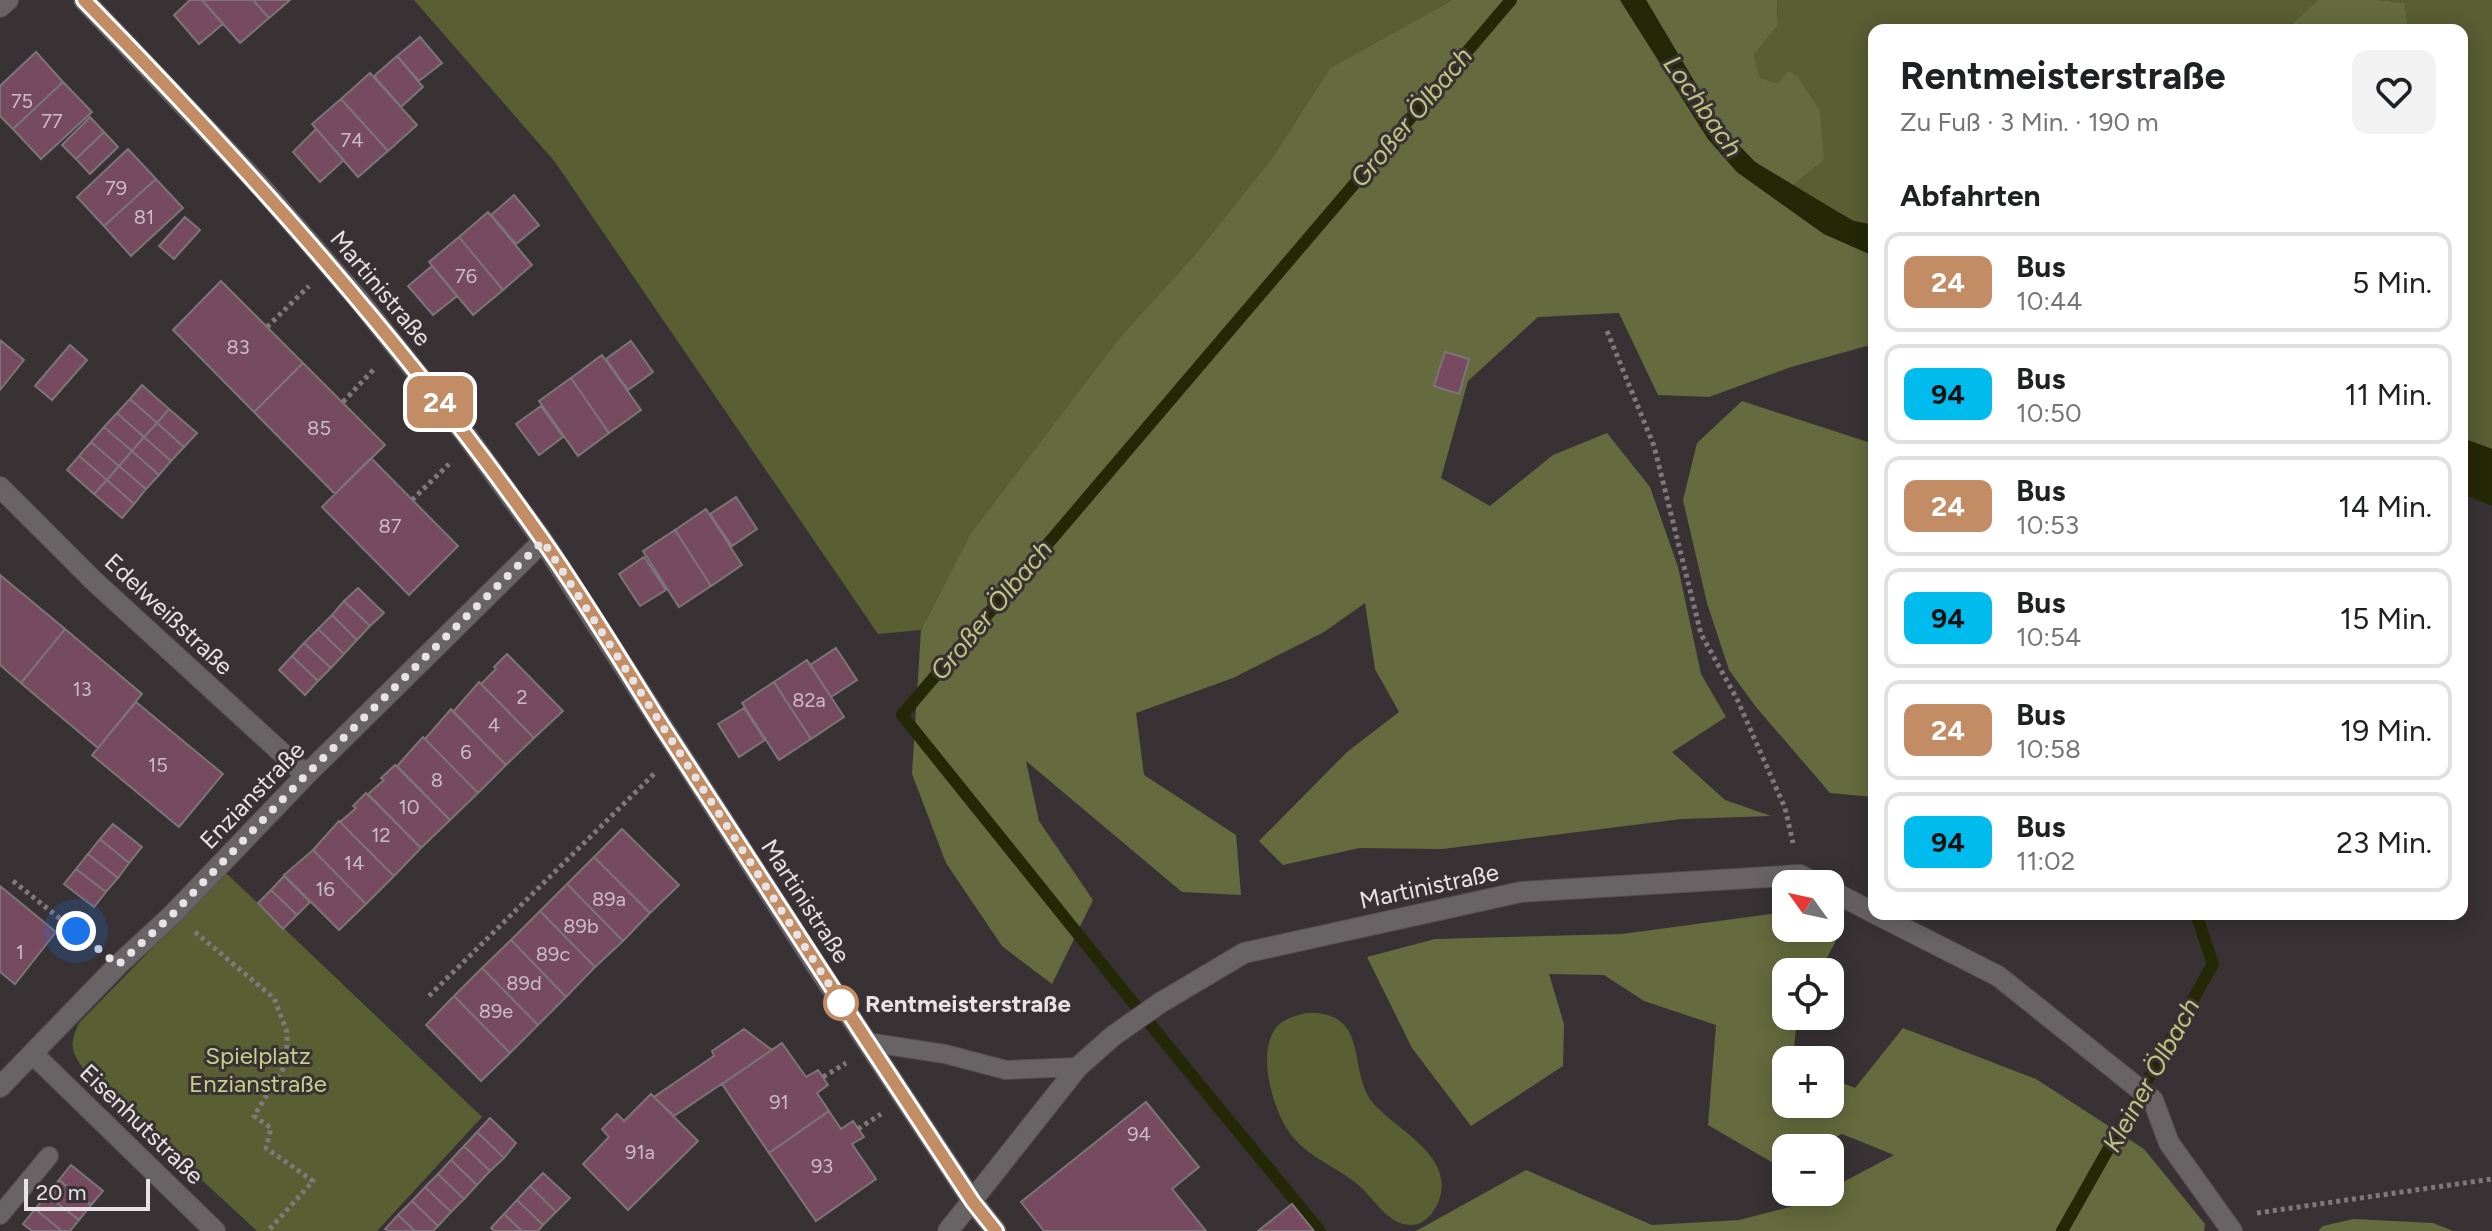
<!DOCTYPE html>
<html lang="de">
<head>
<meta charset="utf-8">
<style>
	body { margin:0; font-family:Figtree,sans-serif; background:#f2f2f2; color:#202124; height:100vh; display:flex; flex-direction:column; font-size:30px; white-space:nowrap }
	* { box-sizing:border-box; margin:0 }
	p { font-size:26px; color:#757577 }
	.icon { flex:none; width:44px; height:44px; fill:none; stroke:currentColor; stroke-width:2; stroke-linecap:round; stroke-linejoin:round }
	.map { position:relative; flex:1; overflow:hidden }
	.drawer { position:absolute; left:1868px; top:24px; width:600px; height:896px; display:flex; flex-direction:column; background:#fff; border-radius:16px; box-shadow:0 4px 20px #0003 }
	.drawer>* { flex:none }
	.badge { padding:0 16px; border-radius:12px; font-size:28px; line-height:52px }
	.needle { width:52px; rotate:303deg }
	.fabs { position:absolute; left:1772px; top:870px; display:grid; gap:16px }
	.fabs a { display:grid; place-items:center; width:72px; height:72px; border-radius:16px; background:#fff; box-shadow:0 4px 20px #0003; font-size:40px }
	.scale { position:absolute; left:24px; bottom:20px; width:126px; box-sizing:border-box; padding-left:8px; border:4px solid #e7e2e4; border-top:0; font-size:22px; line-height:28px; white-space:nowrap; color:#e7e2e4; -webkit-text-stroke:6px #393235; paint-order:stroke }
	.you { position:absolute; width:40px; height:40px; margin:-20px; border:6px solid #fff; border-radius:50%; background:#1a73e8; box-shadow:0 0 0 12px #1a73e833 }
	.map>.badge { position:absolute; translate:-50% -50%; box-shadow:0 0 0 4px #fff }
	h2 { padding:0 32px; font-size:30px; line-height:72px }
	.round { display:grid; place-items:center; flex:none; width:84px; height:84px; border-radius:16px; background:#f2f2f2 }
	.head { display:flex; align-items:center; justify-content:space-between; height:136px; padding:0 32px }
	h1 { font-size:38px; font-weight:700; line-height:60px }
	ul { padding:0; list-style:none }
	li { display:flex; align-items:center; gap:24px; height:100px; margin:0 16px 12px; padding:0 16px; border:4px solid #e0e0e0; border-radius:16px }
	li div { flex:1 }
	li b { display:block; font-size:30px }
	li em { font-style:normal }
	li .badge { min-width:88px; font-weight:700; text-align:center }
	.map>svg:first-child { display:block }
	.green { fill:#595e33 }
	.forest { fill:#656b3e }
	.water { fill:#252806 }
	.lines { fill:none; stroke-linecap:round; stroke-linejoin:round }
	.stream { stroke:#252806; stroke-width:12 }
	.building { fill:#764b60; stroke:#7c7478; stroke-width:2 }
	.service-casing { stroke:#554e51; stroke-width:20 }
	.minor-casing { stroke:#554e51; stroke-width:22 }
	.path { stroke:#7f797b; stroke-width:5; stroke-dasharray:4 4; stroke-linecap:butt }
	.service { stroke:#686466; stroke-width:18 }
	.minor { stroke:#686466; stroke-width:20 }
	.line-casing { stroke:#fff; stroke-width:18 }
	.line { stroke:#c28d65; stroke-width:12 }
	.walk { stroke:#e7e2e4; stroke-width:8; stroke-dasharray:0 14.4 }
	.stop-dot { fill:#fff; stroke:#c28d65; stroke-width:4 }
	.labels { text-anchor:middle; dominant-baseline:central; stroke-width:6; stroke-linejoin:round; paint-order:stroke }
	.number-label { font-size:20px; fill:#cbbcc3 }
	.street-label { font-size:24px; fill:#e7e2e4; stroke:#393235 }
	.stop-label { font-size:24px; font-weight:bold; fill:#e7e2e4; stroke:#393235; text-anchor:start }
	.park-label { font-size:24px; fill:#c5cf86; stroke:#393235 }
	.water-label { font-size:26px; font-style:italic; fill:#bdc67d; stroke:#393235 }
</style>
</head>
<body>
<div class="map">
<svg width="2492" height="1231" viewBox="0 0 2492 1231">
	<rect width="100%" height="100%" fill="#393235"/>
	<path class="green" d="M414 0H1452L1330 68 1272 158 1198 251 1120 337 970 534 921 630 878 634 555 162Z
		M1777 0H2318L2285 30H1874V225L1854 221 1792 186 1824 160 1790 71 1777 83 1760 78 1754 55 1778 25Z
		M2379 0H2492V449L2462 438V30H2408L2405 3Z
		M226 873 482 1117 377 1231H257L87 1074C72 1053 68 1047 79 1023Z
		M1306 1013C1372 1010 1346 1072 1374 1104 1397 1130 1452 1155 1440 1197 1437 1208 1429 1220 1418 1224 1390 1231 1374 1197 1356 1183 1335 1166 1307 1157 1289 1132 1273 1109 1257 1055 1275 1029 1282 1019 1295 1016 1306 1013Z"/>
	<path class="forest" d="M1452 0H1620L1708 139 1737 172 1824 234 1874 256V344L1791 367 1709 397 1658 395 1619 313 1538 317 1468 381 1441 478 1490 506 1553 455 1607 433 1650 487 1678 567 1701 674 1726 717 1672 752 1725 800 1771 816 1681 819 1442 849 1359 848 1283 865 1259 841 1347 752 1399 712 1375 669 1365 603 1324 632 1233 678 1136 713 1144 775 1236 835 1241 895 1182 892 1026 761 1039 821 1093 900 1052 984 1002 946 946 863 912 774 921 630 970 534 1120 337 1198 251 1272 158 1330 68Z
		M1646 0H1777L1778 25 1754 55 1760 78 1777 83 1789 71 1798 77 1820 111 1824 160 1792 186 1755 162 1722 128Z
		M2318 0H2379L2405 3 2408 30H2285Z
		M1742 401 1874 444V797L1830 793 1756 707 1729 670 1707 603 1683 500 1697 443Z
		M1785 912 1786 928H1813L1836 941 1819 972H1786V1016H1797L1793 1060H1786V1104H1830V1078L1855 1088 1903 1028 2036 1079 2144 1149 2205 1224 2204 1231H1416L1526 1170 1652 1225 1739 1220 1801 1204 1824 1192H1830V1189L1894 1155 1842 1134 1811 1148H1786V1159L1775 1164 1708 1125 1716 1025 1644 1001 1604 975 1549 974 1564 1024 1563 1066 1471 1126 1412 1048 1367 957 1435 939 1622 934Z
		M2353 1219 2433 1223 2453 1231H2318L2323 1226Z"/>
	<path class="water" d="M1620 0H1646L1722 128 1755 162 1853 221 1874 225V256L1824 234 1737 172 1708 139Z
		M2462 438 2492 449V506L2462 494Z"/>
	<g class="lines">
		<path class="stream" d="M1320 1231 1163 1040 902 715 1511 0
			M2062 1231 2213 964 2196 914"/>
	</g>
	<path class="building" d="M190 0H202L223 24 199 44 174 15Z
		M202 0H253L269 18 240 43Z
		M253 0H290L269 18Z
		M420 37 442 63 419 81 397 56Z
		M36 52 63 82 13 129 0 116V86Z
		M397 56 423 87 401 107 374 76Z
		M370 73 417 125 388 151 341 99Z
		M63 82 92 112 41 159 13 129Z
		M341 99 388 151 358 177 312 124Z
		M90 117 104 132 76 159 62 145Z
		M316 129 344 160 320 182 293 152Z
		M104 132 118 147 90 174 76 159Z
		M128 149 156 179 104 226 77 197Z
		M156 179 183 208 131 256 104 226Z
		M514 195 539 225 516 244 491 215Z
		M488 212 532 265 503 290 459 237Z
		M185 217 200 230 174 259 159 246Z
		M459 237 503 290 473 315 429 262Z
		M432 266 457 296 433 315 408 286Z
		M221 281 303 363 254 412 173 330Z
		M0 340 24 360 0 390Z
		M631 341 653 372 628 390 606 359Z
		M70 345 87 360 52 400 35 386Z
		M1445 352 1469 359 1459 394 1434 386Z
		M602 355 641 410 609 433 571 378Z
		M303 363 385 445 335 494 254 412Z
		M571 378 609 433 578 456 539 401Z
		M142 385 169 409 157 423 130 399Z
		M130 399 157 423 144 437 117 413Z
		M541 406 563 437 539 455 516 424Z
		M169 409 197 433 184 447 157 423Z
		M117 413 144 437 132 451 104 427Z
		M157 423 184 447 171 461 144 437Z
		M104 427 132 451 119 466 91 442Z
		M144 437 171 461 159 475 132 451Z
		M91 442 119 466 107 480 79 456Z
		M132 451 159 475 146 489 119 466Z
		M79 456 107 480 94 494 67 470Z
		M371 458 458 546 409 595 322 507Z
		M119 466 146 489 134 504 107 480Z
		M107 480 134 504 122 518 94 494Z
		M736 497 757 529 732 546 710 514Z
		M706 509 742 565 711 586 675 530Z
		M675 530 711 586 679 607 643 551Z
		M644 557 666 590 640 606 619 574Z
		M0 575 65 629 21 683 0 665Z
		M358 588 384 613 370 626 344 601Z
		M344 601 370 626 357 640 332 615Z
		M332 615 357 640 344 654 318 629Z
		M65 629 142 694 98 748 21 683Z
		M318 629 344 654 331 668 304 643Z
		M304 643 331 668 318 681 292 656Z
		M836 648 857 680 831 697 810 665Z
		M507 654 563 711 534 738 481 684 496 669 494 667Z
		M292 656 318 681 305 695 279 670Z
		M807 660 844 717 811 739 774 682Z
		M479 682 534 738 506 765 453 712Z
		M774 682 811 739 779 760 742 703Z
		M136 702 223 774 179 827 92 755Z
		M744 708 765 740 739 757 718 724Z
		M451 709 506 765 478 793 425 739Z
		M423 737 478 793 450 820 397 766Z
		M395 765 450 820 421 848 368 794 384 780 381 778Z
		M366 793 421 848 394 876 340 822 356 808 353 806Z
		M339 821 394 876 366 904 313 850Z
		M113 824 142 847 129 863 100 839Z
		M622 829 679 885 650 913 594 857Z
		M100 839 129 863 118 878 88 854Z
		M313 850 366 904 339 930 284 875Z
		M88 854 118 878 106 892 76 869Z
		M594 857 650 913 623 941 567 884Z
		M76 869 106 892 94 907 64 884Z
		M284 876 310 902 297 915 271 890Z
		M567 884 623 941 595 967 540 911Z
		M0 886 56 932 15 984 0 972Z
		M271 890 297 915 283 929 258 903Z
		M540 911 595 967 566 997 511 940Z
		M511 940 566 997 538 1025 482 968Z
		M482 968 538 1025 510 1053 454 996Z
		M454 996 510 1053 481 1081 426 1025Z
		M744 1029 772 1050 674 1116 654 1097 714 1056 712 1051Z
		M782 1043 806 1077 818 1070 828 1085 817 1093 829 1111 769 1153 722 1084Z
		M651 1094 698 1141 628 1210 583 1164 609 1137 602 1129 617 1114 624 1121Z
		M1146 1102 1199 1167 1172 1189 1206 1231H1044L1021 1202Z
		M829 1111 841 1129 853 1121 864 1137 852 1144 876 1179 816 1221 769 1153Z
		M490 1118 516 1143 504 1158 477 1132Z
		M477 1132 504 1158 490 1171 464 1146Z
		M464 1146 490 1171 477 1185 451 1160Z
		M451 1160 477 1185 464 1199 438 1174Z
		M71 1165 103 1191 91 1205 59 1180Z
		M543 1173 570 1198 556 1212 530 1186Z
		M438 1174 464 1199 451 1212 425 1187Z
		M59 1180 91 1205 79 1220 47 1195Z
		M530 1186 556 1212 543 1225 517 1200Z
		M425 1187 451 1212 438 1226 412 1201Z
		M47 1195 79 1220 70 1231H62L35 1209Z
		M517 1200 543 1225 538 1231H522L504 1214Z
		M412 1201 438 1226 433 1231H415L398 1215Z
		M1292 1204 1314 1231H1258Z
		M35 1209 62 1231H32L23 1224Z
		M504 1214 522 1231H494L491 1228Z
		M398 1215 415 1231H388L385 1229Z"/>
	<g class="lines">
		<defs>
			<path id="service" d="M867 1042 945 1054 1006 1070 1078 1067
				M0 1215 49 1156"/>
			<path id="minor" d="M84 0 262 188 359 300 466 435 543 541 816 965 973 1202 996 1231
				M0 7 8 0
				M0 487 94 581 306 775
				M1830 890 1874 913
				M1876 914 1998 976 2153 1100 2169 1143 2232 1231
				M33 1054 215 1231
				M0 1087 118 965 172 915 306 775 543 541
				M948 1231 1078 1067 1113 1036 1160 1003 1244 953 1521 892 1800 875 1817 884"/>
		</defs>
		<use href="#service" class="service-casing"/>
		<use href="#minor" class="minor-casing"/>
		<path class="path" d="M267 327 309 286
			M1607 331 1654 446 1701 634 1737 699 1785 808 1793 843
			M343 402 375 368
			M412 500 449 464
			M13 881 93 945
			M195 932 274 998 287 1032V1062L254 1116 271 1128 266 1148 313 1181 268 1231
			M429 996 656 772
			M823 1077 846 1063
			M858 1129 881 1114
			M2257 1213 2492 1179"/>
		<use href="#service" class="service"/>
		<use href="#minor" class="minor"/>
	</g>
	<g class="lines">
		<defs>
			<path id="line" d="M84 0C249 169 406 345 542 539 585 600 624 666 664 729 766 887 869 1045 973 1202L996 1231"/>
		</defs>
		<use href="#line" class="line-casing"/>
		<use href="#line" class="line"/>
		<path class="walk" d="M76 931 118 965 172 915 306 775 543 541 843 1006 841 1003"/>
	</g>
	<circle class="stop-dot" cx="841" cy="1003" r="16"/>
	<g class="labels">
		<g class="number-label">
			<text x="22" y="101">75</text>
			<text x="52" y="121">77</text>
			<text x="352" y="140">74</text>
			<text x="116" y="188">79</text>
			<text x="144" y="217">81</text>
			<text x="466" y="276">76</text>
			<text x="238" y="347">83</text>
			<text x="319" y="428">85</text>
			<text x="390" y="526">87</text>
			<text x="82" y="689">13</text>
			<text x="522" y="697">2</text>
			<text x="809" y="700">82a</text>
			<text x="494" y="725">4</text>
			<text x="466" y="752">6</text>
			<text x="158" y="765">15</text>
			<text x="437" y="780">8</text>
			<text x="409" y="807">10</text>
			<text x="381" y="835">12</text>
			<text x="354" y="863">14</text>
			<text x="325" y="889">16</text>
			<text x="609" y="899">89a</text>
			<text x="581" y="926">89b</text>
			<text x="20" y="952">1</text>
			<text x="553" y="954">89c</text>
			<text x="524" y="983">89d</text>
			<text x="496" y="1011">89e</text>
			<text x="779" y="1102">91</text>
			<text x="1139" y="1134">94</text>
			<text x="640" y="1152">91a</text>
			<text x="822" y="1166">93</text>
		</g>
		<g class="street-label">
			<text transform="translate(381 288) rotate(50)">Martinistraße</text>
			<text transform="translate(169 614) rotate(43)">Edelweißstraße</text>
			<text transform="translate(252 795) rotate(-46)">Enzianstraße</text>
			<text transform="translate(1429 886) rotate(-12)">Martinistraße</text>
			<text transform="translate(806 901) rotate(57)">Martinistraße</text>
			<text transform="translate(142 1124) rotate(44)">Eisenhutstraße</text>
		</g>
		<g class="stop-label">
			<text x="865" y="1003">Rentmeisterstraße</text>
		</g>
		<g class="park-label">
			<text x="258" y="1055">Spielplatz<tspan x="258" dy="28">Enzianstraße</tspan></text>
		</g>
		<g class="water-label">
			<text transform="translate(1703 106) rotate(55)">Lochbach</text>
			<text transform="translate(1411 117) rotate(-50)">Großer Ölbach</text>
			<text transform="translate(991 610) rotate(-50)">Großer Ölbach</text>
			<text transform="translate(2151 1075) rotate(-61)">Kleiner Ölbach</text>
		</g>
	</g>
</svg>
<div class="fabs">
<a><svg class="needle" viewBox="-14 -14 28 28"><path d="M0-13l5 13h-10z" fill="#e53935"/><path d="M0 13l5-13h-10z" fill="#757577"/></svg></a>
<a><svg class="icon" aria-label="locate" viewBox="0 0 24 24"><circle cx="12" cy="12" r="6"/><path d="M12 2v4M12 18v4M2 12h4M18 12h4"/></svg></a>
<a>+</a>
<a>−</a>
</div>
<div class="scale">20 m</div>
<div class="you" style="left:76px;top:931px"></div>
<b class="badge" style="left:440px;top:402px;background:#c28d65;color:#fff">24</b>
<section class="drawer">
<div class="head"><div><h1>Rentmeisterstraße</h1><p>Zu Fuß · 3 Min. · 190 m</p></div><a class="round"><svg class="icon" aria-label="heart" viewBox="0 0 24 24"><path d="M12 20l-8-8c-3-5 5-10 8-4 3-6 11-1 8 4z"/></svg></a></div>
<h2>Abfahrten</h2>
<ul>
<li><span class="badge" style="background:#c28d65;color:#fff">24</span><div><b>Bus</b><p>10:44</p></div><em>5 Min.</em></li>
<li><span class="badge" style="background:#0be;color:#111">94</span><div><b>Bus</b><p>10:50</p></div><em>11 Min.</em></li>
<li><span class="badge" style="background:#c28d65;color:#fff">24</span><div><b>Bus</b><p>10:53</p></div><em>14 Min.</em></li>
<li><span class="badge" style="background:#0be;color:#111">94</span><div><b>Bus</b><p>10:54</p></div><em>15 Min.</em></li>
<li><span class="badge" style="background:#c28d65;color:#fff">24</span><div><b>Bus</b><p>10:58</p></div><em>19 Min.</em></li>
<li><span class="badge" style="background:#0be;color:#111">94</span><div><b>Bus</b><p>11:02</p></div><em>23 Min.</em></li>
</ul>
</section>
</div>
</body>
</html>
